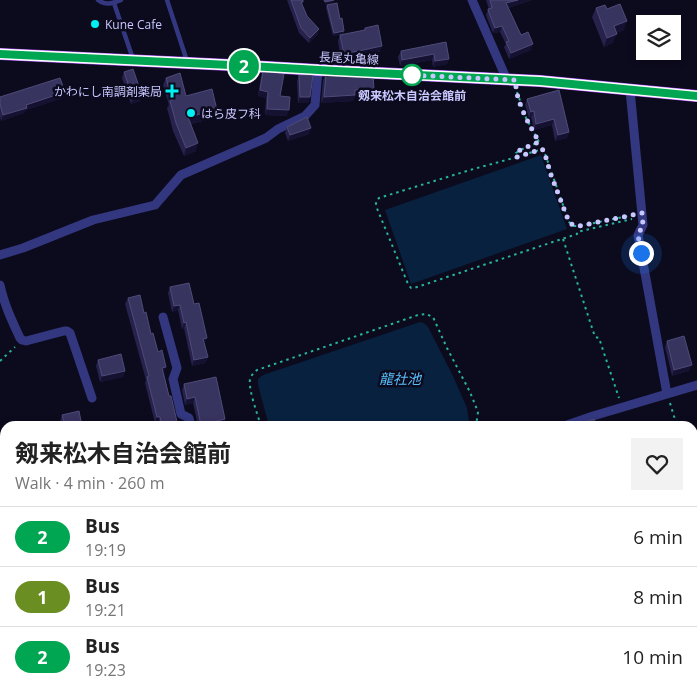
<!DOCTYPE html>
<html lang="en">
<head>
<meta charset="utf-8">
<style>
	body { margin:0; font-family:"Open Sans","Noto Sans JP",sans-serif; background:#f2f2f2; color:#222; height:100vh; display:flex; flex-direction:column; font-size:19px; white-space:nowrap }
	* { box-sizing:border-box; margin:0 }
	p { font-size:16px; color:#767676 }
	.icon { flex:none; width:28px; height:28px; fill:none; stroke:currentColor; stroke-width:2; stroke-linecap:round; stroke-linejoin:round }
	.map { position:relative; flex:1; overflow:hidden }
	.side { position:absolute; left:0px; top:421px; width:698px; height:276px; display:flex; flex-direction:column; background:#fff; border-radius:15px 15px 0 0; box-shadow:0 2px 8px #0003 }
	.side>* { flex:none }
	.badge { padding:0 10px; border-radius:16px; font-size:18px; line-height:32px }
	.tools { position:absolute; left:636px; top:15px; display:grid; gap:10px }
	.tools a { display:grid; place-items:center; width:45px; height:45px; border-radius:0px; background:#fff; box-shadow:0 2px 8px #0003; font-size:25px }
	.you { position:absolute; width:25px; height:25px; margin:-12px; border:4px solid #fff; border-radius:50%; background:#1a73e8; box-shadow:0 0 0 8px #1a73e833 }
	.map>.badge { position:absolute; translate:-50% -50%; box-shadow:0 0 0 2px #fff }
	.round { display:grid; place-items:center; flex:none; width:52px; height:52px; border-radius:0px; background:#f2f2f2 }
	.head { display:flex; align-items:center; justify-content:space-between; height:85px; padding:0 15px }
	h1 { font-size:24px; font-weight:700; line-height:38px }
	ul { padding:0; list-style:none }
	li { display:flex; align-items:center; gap:15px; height:60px; padding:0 15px; border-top:1px solid #e0e0e0 }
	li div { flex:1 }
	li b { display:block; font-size:19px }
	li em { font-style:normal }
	li .badge { min-width:55px; font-weight:700; text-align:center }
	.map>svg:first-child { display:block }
	.water { fill:#08213f }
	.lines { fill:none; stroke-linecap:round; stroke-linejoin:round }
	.path { stroke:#26b49d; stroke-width:2; stroke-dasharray:2.5 4; stroke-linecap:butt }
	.lane { stroke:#33377f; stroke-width:4.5 }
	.street { stroke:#33377f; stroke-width:9 }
	.primary { stroke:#ab4eff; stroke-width:12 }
	.wall { fill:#26224c }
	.shaded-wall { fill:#141131 }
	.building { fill:#383460; stroke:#4e4b79 }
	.line-casing { stroke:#fff; stroke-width:11 }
	.line { stroke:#00a651; stroke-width:8 }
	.walk { stroke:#c8c7ff; stroke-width:5; stroke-dasharray:0 9 }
	.poi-dot { fill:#00f1f2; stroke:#0c0a1d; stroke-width:2 }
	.stop-dot { fill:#fff; stroke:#00a651; stroke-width:2.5 }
	.labels { text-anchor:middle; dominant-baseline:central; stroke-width:5; stroke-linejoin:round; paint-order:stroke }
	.poi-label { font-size:12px; fill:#c8c7ff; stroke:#0c0a1d; text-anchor:start }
	.street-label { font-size:12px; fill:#c8c7ff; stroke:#0c0a1d }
	.stop-label { font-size:12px; font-weight:bold; fill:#c8c7ff; stroke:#0c0a1d }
	.water-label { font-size:14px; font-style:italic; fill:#55c1ff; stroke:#0c0a1d }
</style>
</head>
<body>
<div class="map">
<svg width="697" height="697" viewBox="0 0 697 697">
	<rect width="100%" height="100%" fill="#0c0a1d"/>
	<path class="water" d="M541 155 567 229 411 284 385 210Z
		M420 322 424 323 428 327 453 376 467 408 469 422 467 426H269L258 385V379L263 375Z"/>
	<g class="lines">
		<path class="path" d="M517 92 526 118 539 142 520 150 516 153 517 157 539 150 542 149 544 151 569 222 574 226H579L633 215
			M517 157 470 170 379 198 376 201V206L408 284 411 288H414L574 235 577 234V232L632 219
			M563 239 595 337 599 338 619 398
			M0 361 15 347
			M670 403 677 426
			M261 426C258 416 248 389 250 379 251 375 254 373 257 370L418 315 426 314 433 317 447 348 470 392 478 412 476 426
			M692 471 697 484
			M141 692 143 697"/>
		<path class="lane" d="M98 0C106 6 113 3 121 0
			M167 0 187 61
			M114 3 133 59"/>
		<path class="street" d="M472 0 507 80
			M630 90 643 225 638 235 667 394
			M0 255 23 248 93 220 155 205 181 175 266 138 278 129 305 116 315 105 318 70
			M0 285C4 304 12 321 20 338L22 340 26 341 64 331H67L70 333 92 398
			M163 317 177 368 173 379 181 414 189 418 191 426
			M564 426 593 416 697 385
			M0 646 5 645
			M692 687 697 685
			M537 692 539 697
			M673 697 682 692"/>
		<path class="primary" d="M0 54 230 65 318 70 540 81 697 96"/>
	</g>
	<path class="wall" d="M287 0H303L302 5 307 16 318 34 309 43 299 33Z
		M486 0H532L508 8 521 35 531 50 509 59 504 47 506 44 500 32 493 33 487 18 486 15 488 9H489Z
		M327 5 340 19 344 31 343 34 333 36 326 8Z
		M596 8 607 9 624 30 616 33 613 43 604 47 592 17Z
		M365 28 380 52 341 60 338 41 340 35 364 30Z
		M446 42 449 59 447 64 433 67 432 60 400 66 398 57 401 51Z
		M263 71 280 96 287 116 265 115 266 98 258 96 261 77Z
		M124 72 140 101 131 104 122 78Z
		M326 74 374 89 371 95 355 96 353 101 321 103 323 80Z
		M299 75 310 97 308 103H298L297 81Z
		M166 78 186 96 214 118 191 124 196 151 184 156 173 131 167 108 169 105 163 85Z
		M559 90 569 132 567 138 555 141 552 125 534 130 531 117 529 118 525 105 527 99Z
		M65 92 63 98 26 110 24 113 1 121 0 117V97Z
		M287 127 309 134 288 141 285 133Z
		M170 287 194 304 205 344 208 357 205 363 192 366 184 328 182 329 178 310 172 312 168 293Z
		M128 298 144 313 158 352 164 373 169 396 178 426H158V423H155L145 383 146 380 125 304Z
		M667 341 689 371 672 376 665 347Z
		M98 360 125 371 123 377 100 382 96 366Z
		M184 384 225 419 223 424 216 426H198L193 403 185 405 182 390Z
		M62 415 82 426H61L60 421Z
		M695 685H697V697H693L692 693Z
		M8 692H115L99 697H10Z
		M593 692H618L617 694 610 697H595Z"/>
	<path class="shaded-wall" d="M334 0 332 3 324 5 325 2Z
		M518 0H532L504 9 506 3Z
		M627 21 624 30 611 35 614 26Z
		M502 26 500 32 493 33 495 28Z
		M319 29 318 34 309 43 310 38Z
		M344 31 343 34 333 36 334 33Z
		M617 34 613 43 604 47 607 38Z
		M533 44 531 50 509 59 511 53Z
		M382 46 380 52 341 60 344 54Z
		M434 54 432 60 400 66 402 60Z
		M449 59 447 64 433 67 435 61Z
		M374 89 371 95 355 96 353 101 321 103 324 97 355 90Z
		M260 90 268 92 266 98 258 96Z
		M65 92 63 98 26 110 24 113 1 121 3 115 26 105Z
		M142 95 140 101 131 104 133 98Z
		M300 97H310L308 103H298Z
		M267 109 289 110 287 116 265 115Z
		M217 110 214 118 185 125 188 117Z
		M534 111 531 117 529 118 531 112Z
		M554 119 552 125 534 130 536 124Z
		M311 128 309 134 288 141 290 135Z
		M569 132 567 138 555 141 558 135Z
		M198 143 196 151 184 156 186 148Z
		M180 305 178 310 172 312 174 306Z
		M186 322 184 328 182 329 184 323Z
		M207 338 205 344 201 345 203 339Z
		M208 357 205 363 192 366 194 360Z
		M692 365 689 371 672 376 674 370Z
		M166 367 164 373 160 374 162 368Z
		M125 371 123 377 100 382 102 376Z
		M195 397 193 403 185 405 187 399Z
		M157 417H160L158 423H155Z
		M225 419 223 424 216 426H201V425Z
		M5 679V684L0 686V681Z
		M97 692H115L99 697H85L86 696Z
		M608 692H618L617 694 610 697H598L599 696Z"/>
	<path class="building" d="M291 0H303V2H301L307 16 319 29 310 38 301 28Z
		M324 0H334L325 2Z
		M490 0H518L506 3 521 35 528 32 533 44 511 53 506 42 509 41 502 26 495 28 489 13 488 9 492 8Z
		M337 3 340 19 342 18 344 31 334 33 327 5Z
		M620 4 627 21 614 26 617 34 607 38 596 8 605 5 607 9Z
		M378 25 382 46 344 54 340 35 365 30V28Z
		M446 42 449 59 435 61 434 54 402 60 401 51Z
		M133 69 142 95 133 98 124 72Z
		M263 71 284 74 280 96 290 97 289 110 267 109 268 92 260 90Z
		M180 73 186 96 212 89 217 110 188 117 198 143 186 148 176 123 170 101 172 100 166 78Z
		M326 74 373 75 374 89 355 90V95L324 97Z
		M299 75H313L310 97H300Z
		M60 78 65 92 26 105 27 108 3 115 0 104V97Z
		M559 90 569 132 558 135 554 119 536 124 534 111 531 112 527 99Z
		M307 117 311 128 290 135 287 127Z
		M189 283 194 304 199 303 207 338 203 339 208 357 194 360 186 322 184 323 180 305 174 306 170 287Z
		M140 295 144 313 146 312 151 334 153 333 158 352 162 350 166 367 162 368 169 396H171L178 426H162L160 417H157L147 377 149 376 128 298Z
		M684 336 692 365 674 370 667 341Z
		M121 354 125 371 102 376 98 360Z
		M216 377 225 419 201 425 195 397 187 399 184 384Z
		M79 411 82 426H65L62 415Z
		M594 419 596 426H570L578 423V424Z
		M5 657V679L0 681V658Z
		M695 685H697V695Z
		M12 692H97L86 696V697H13Z
		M220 692H304L306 697H207Z
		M598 692H608L599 696Z"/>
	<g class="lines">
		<defs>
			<path id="line" d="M0 54 230 65 336 71 540 81 697 96"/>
		</defs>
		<use href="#line" class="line-casing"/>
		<use href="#line" class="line"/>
		<path class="walk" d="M412 75H409L516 80C514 99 530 126 539 142L520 150 516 153 517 157 539 150 542 149 544 151 551 175 569 222 574 226H579L642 213 643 225 638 235 641 253"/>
	</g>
	<g class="poi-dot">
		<circle cx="95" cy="24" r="5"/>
		<path d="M169.5 83.5h5v5h5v5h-5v5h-5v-5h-5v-5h5z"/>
		<circle cx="191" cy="113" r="5"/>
	</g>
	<circle class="stop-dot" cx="412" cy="75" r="10"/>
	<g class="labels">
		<g class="poi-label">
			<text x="105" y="24">Kune Cafe</text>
			<text x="162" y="91" text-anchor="end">かわにし南調剤薬局</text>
			<text x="201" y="113">はら皮フ科</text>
		</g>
		<g class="street-label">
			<text transform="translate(349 58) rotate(3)">長尾丸亀線</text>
		</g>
		<g class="stop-label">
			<text x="412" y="95">剱来松木自治会館前</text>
		</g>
		<g class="water-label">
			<text x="400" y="378">龍社池</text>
		</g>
	</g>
</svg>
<div class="tools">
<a><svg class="icon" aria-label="layers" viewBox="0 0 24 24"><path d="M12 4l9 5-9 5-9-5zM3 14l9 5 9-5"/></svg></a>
</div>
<div class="you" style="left:641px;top:253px"></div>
<b class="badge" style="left:244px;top:66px;background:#00a651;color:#fff">2</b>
<section class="side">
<div class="head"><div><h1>剱来松木自治会館前</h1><p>Walk · 4 min · 260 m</p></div><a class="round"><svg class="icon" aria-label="heart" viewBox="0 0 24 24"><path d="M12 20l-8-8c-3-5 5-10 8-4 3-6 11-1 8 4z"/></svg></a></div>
<ul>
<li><span class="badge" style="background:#00a651;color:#fff">2</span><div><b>Bus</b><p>19:19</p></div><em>6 min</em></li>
<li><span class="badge" style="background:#6b8e23;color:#fff">1</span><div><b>Bus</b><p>19:21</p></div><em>8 min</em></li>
<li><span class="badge" style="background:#00a651;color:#fff">2</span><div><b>Bus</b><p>19:23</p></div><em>10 min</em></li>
</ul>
</section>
</div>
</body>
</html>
